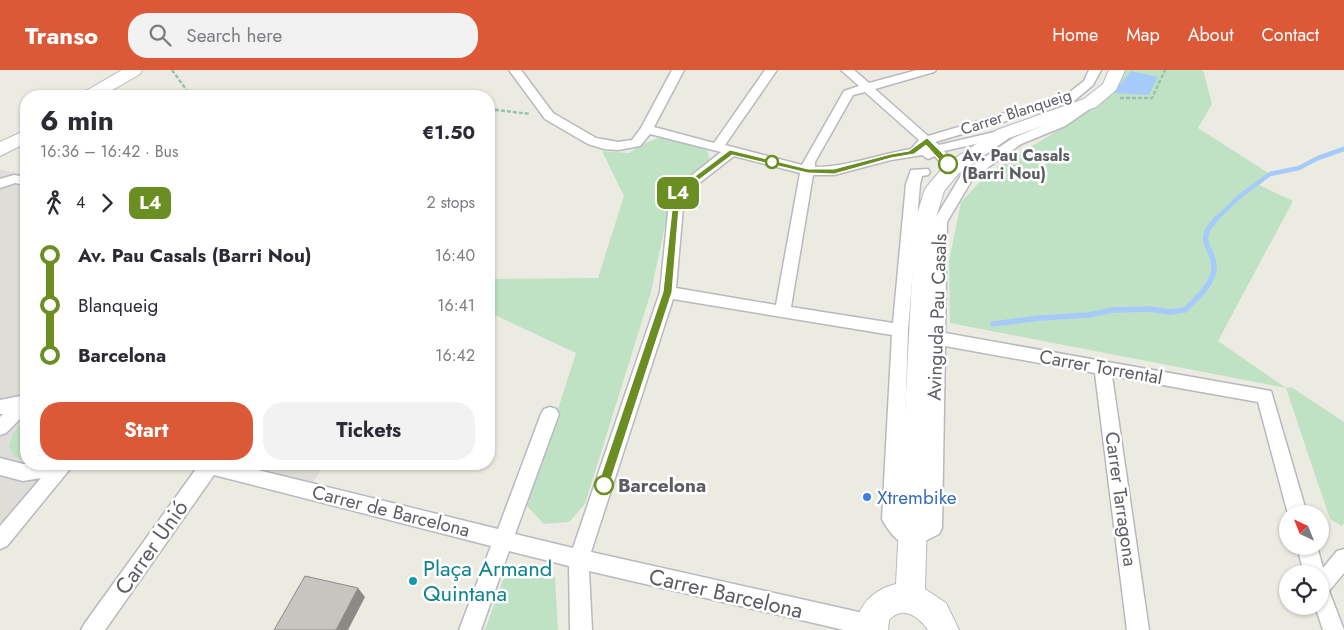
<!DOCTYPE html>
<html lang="en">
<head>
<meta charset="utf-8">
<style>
	body { margin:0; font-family:Jost,sans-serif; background:#f2f2f3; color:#2b2b33; height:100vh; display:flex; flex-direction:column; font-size:19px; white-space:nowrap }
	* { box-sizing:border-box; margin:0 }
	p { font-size:16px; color:#7c7c81 }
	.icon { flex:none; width:28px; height:28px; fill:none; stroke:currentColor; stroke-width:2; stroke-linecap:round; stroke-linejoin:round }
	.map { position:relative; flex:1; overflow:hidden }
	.drawer { position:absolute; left:20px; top:20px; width:475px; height:380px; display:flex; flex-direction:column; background:#fff; border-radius:20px; box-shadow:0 1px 4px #0004 }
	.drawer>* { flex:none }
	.badge { padding:0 10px; border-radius:8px; font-size:18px; line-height:32px }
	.needle { width:32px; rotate:317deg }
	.tools { position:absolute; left:1279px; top:435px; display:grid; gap:10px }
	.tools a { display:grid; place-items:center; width:50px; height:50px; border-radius:50%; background:#fff; box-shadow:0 1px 4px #0004; font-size:25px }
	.map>.badge { position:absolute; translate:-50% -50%; box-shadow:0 0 0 2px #fff }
	.legs { display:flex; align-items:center; gap:8px; height:55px; padding:0 20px; font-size:16px }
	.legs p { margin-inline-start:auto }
	.headline { display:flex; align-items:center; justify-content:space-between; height:85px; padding:0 20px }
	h1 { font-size:28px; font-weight:700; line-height:38px }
	.action { display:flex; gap:10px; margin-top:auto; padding:10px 20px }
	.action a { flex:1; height:58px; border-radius:20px; background:#dc5938; color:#fff; font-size:20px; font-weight:700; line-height:58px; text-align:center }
	.action a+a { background:#f2f2f3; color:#2b2b33 }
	ul { padding:0 20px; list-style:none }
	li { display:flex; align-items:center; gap:18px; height:50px; font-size:19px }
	li i { display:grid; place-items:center; width:8px; height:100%; margin:0 6px; background:currentColor }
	li i::after { content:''; width:12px; height:12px; margin:-6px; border:4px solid; border-radius:50%; background:#fff }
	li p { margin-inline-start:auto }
	li:first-child i { background:linear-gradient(#0000 50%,currentColor 0) }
	li:last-child i { background:linear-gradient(currentColor 50%,#0000 0) }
	header { display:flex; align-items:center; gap:30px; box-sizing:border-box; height:70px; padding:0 25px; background:#dc5938; color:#fff }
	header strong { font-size:24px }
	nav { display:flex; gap:28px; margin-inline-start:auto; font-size:18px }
	.search { width:350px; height:45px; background:#f2f2f3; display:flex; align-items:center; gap:12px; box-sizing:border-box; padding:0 18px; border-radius:20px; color:#7c7c81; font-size:19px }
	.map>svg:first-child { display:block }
	.industrial { fill:#deddd7 }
	.green { fill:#c0e2c4 }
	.water { fill:#a6caf9 }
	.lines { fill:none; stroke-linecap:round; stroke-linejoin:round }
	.stream-far1 { stroke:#a6caf9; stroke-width:4.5 }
	.stream { stroke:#a6caf9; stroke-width:5.5 }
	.street-casing { stroke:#b8b9be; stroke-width:3 }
	.secondary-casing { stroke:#b8bac0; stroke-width:2 }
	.path { stroke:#9ac2aa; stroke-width:2.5; stroke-dasharray:4 2; stroke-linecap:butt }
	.street { fill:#fff; fill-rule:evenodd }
	.secondary { fill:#fff; fill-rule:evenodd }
	.shaded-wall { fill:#8c8a86 }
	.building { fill:#c8c5c0; stroke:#8c8a86 }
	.line-1 { fill:#6b8e23; stroke:#fff }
	.stop-1-dot { fill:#fff; stroke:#6b8e23; stroke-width:2.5 }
	.shop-dot { fill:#3f7fe0; stroke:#fff; stroke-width:2 }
	.culture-dot { fill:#0f9aa8; stroke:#fff; stroke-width:2 }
	.labels { text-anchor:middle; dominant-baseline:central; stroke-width:5; stroke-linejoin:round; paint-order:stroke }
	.far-street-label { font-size:16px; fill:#5b5d62; stroke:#fff }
	.far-stop-label { font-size:16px; font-weight:bold; fill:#5b5d62; stroke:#fff; text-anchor:start }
	.street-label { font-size:19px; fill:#5b5d62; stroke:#fff }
	.stop-label { font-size:19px; font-weight:bold; fill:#5b5d62; stroke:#fff; text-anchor:start }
	.shop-label { font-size:19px; fill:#366cbe; stroke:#fff; text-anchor:start }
	.near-street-label { font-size:22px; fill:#5b5d62; stroke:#fff }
	.near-culture-label { font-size:22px; fill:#0d838f; stroke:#fff; text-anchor:start }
</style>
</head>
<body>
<header>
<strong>Transo</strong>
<div class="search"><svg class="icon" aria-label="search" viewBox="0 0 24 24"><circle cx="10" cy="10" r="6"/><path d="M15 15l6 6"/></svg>Search here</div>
<nav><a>Home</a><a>Map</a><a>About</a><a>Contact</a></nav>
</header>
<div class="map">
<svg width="1344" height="560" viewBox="0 0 1344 560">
	<rect width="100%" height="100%" fill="#ecebe2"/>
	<path class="industrial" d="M0 100 26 105V394H74L0 478Z
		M222 394H326L307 420Z"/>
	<path class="green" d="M1117 0H1203L1212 34 1198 58 1270 104 1257 114 1293 131 1218 271 1286 318 1291 317 1344 352V453L1342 456 1330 449 1286 318 950 253 949 191 961 132 988 103 1065 56Z
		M661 67 707 80 710 91 672 123 651 222 585 434 569 452 544 454 527 436 576 283 497 246H489V209L598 208 624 126 602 81 629 83 645 73Z
		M26 348V390L15 387 9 377 13 363Z
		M504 507H555L558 560H485Z"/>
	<path class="water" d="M1131 1 1158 7 1149 25 1113 23Z"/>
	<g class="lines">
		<path class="stream-far1" d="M1215 150 1239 127 1270 104 1299 98 1318 88 1344 79"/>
		<path class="stream" d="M993 254 1040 248 1089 245 1113 240 1150 239 1169 242 1185 240C1195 230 1213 214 1214 199 1215 175 1193 174 1216 149"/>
		<defs>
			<path id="street" d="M509 0H521L553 43 596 68 618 72 632 70 641 58 672 0H684L654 57 714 73 765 0H777L725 75 802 95 844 21 859 16 841 0H854L869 13 917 0H936L934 2 875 19 928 66 1066 25 1084 11 1089 0H1101L1093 15 1074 31 935 72 939 75 1003 60 1007 61 1009 64 1007 67 944 81 959 99 957 102H947L935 86 928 89 922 85 891 90 834 105H813L791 237 893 253 906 114 911 100 928 99 930 102 928 105 922 106 920 114 908 260 902 446 913 458 922 453 933 152 963 102 1013 68 1057 50 1086 30H1094L1096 33 1094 36 1065 56 1021 74 973 108 947 152 945 263 1271 321 1307 444H1288L1258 332 1112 306 1149 560H1127L1095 303 945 276 942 458 939 464 911 478C899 474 887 460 882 449L892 265 673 229 591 482 872 545 879 549 883 556 881 560H844L589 501 592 560H570L569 496 509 481 481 560H459L491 476 214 405 105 560H81L85 553 196 399 194 394H234L498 459 541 344 544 339 550 337 556 339 559 344 515 464 573 478 660 222 670 123 721 82 650 64 640 76 618 80 604 79 588 74 545 49ZM865 22 919 70 911 79C879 84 848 97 815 97V92L853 25ZM734 86 800 103 776 235 676 218 684 125Z
				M14 105 26 107V115L15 113 0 118V109Z
				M26 325V343L6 363 0 365V347L3 344H0V330Z
				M0 388 23 394H74L7 476 0 479V456L41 408 23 411 0 405Z
				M1297 476H1317L1323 498 1337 481 1344 479V503L1329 521 1344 560H1323L1315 536H1320V504H1304Z"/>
			<path id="secondary" d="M122 0H142L140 4 102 26H81L84 22Z
				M1109 0H1125L1116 20 1096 37 1009 68 959 103 944 121 935 151 925 519 946 533 959 560H928C918 546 903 535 889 550L888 560H858C854 536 875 519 896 514L915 151 925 119 945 95 997 60 1084 29 1103 14Z
				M26 60V73L0 86V72Z"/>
		</defs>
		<use href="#street" class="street-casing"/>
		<use href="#secondary" class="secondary-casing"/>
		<path class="path" d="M172 0 191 26
			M383 26H386
			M1120 28H1152L1165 0
			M489 39 530 44"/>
		<use href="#street" class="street"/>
		<use href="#secondary" class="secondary"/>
	</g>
	<path class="shaded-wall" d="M358 518 365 527 348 560H336Z"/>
	<path class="building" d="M305 506 358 518 336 560H274Z"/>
	<path class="line-1" d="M927 68 951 92V96H945L926 75 914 84 891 88 834 104 808 103 732 85 680 124 672 222 609 415 608 419 604 420 600 419 598 415 663 222 674 122 730 80 808 99H834L891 84 909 81Z"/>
	<g class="stop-1-dot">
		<circle cx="772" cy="92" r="6"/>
		<circle cx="948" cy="94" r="9"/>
		<circle cx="604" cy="415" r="9"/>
	</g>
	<circle class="shop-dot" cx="867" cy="427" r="5"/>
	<circle class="culture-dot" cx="413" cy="511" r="5"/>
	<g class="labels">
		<g class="far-street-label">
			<text transform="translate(1016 42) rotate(-18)">Carrer Blanqueig</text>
		</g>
		<g class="far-stop-label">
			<text x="962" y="85">Av. Pau Casals<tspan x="962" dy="18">(Barri Nou)</tspan></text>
		</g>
		<g class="street-label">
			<text transform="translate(937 247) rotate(-88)">Avinguda Pau Casals</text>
			<text transform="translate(1101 297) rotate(10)">Carrer Torrental</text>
			<text transform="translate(1121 429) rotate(82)">Carrer Tarragona</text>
			<text transform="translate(391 441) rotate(14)">Carrer de Barcelona</text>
		</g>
		<g class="stop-label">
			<text x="618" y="415">Barcelona</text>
		</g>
		<g class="shop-label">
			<text x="877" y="427">Xtrembike</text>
		</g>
		<g class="near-street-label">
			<text transform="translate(151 477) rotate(-55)">Carrer Unió</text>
			<text transform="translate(726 523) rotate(13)">Carrer Barcelona</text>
		</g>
		<g class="near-culture-label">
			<text x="423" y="498">Plaça Armand<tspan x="423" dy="25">Quintana</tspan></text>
		</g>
	</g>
</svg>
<div class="tools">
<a><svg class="needle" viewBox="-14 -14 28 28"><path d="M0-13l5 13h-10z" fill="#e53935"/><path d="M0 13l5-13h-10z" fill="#7c7c81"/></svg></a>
<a><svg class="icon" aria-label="locate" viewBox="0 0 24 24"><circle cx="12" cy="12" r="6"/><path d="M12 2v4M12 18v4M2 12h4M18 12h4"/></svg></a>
</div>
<b class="badge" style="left:678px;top:123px;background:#6b8e23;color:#fff">L4</b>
<section class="drawer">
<div class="headline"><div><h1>6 min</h1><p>16:36 – 16:42 · Bus</p></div><b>€1.50</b></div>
<div class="legs"><svg class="icon" aria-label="walk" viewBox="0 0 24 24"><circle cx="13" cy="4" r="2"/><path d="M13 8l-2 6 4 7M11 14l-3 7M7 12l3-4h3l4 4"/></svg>4<svg class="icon" aria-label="forward" viewBox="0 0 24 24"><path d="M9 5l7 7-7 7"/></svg><b class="badge" style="background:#6b8e23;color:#fff">L4</b><p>2 stops</p></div>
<ul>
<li><i style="color:#6b8e23"></i><b>Av. Pau Casals (Barri Nou)</b><p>16:40</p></li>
<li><i style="color:#6b8e23"></i><span>Blanqueig</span><p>16:41</p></li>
<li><i style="color:#6b8e23"></i><b>Barcelona</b><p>16:42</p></li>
</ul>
<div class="action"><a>Start</a><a>Tickets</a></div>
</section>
</div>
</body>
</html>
